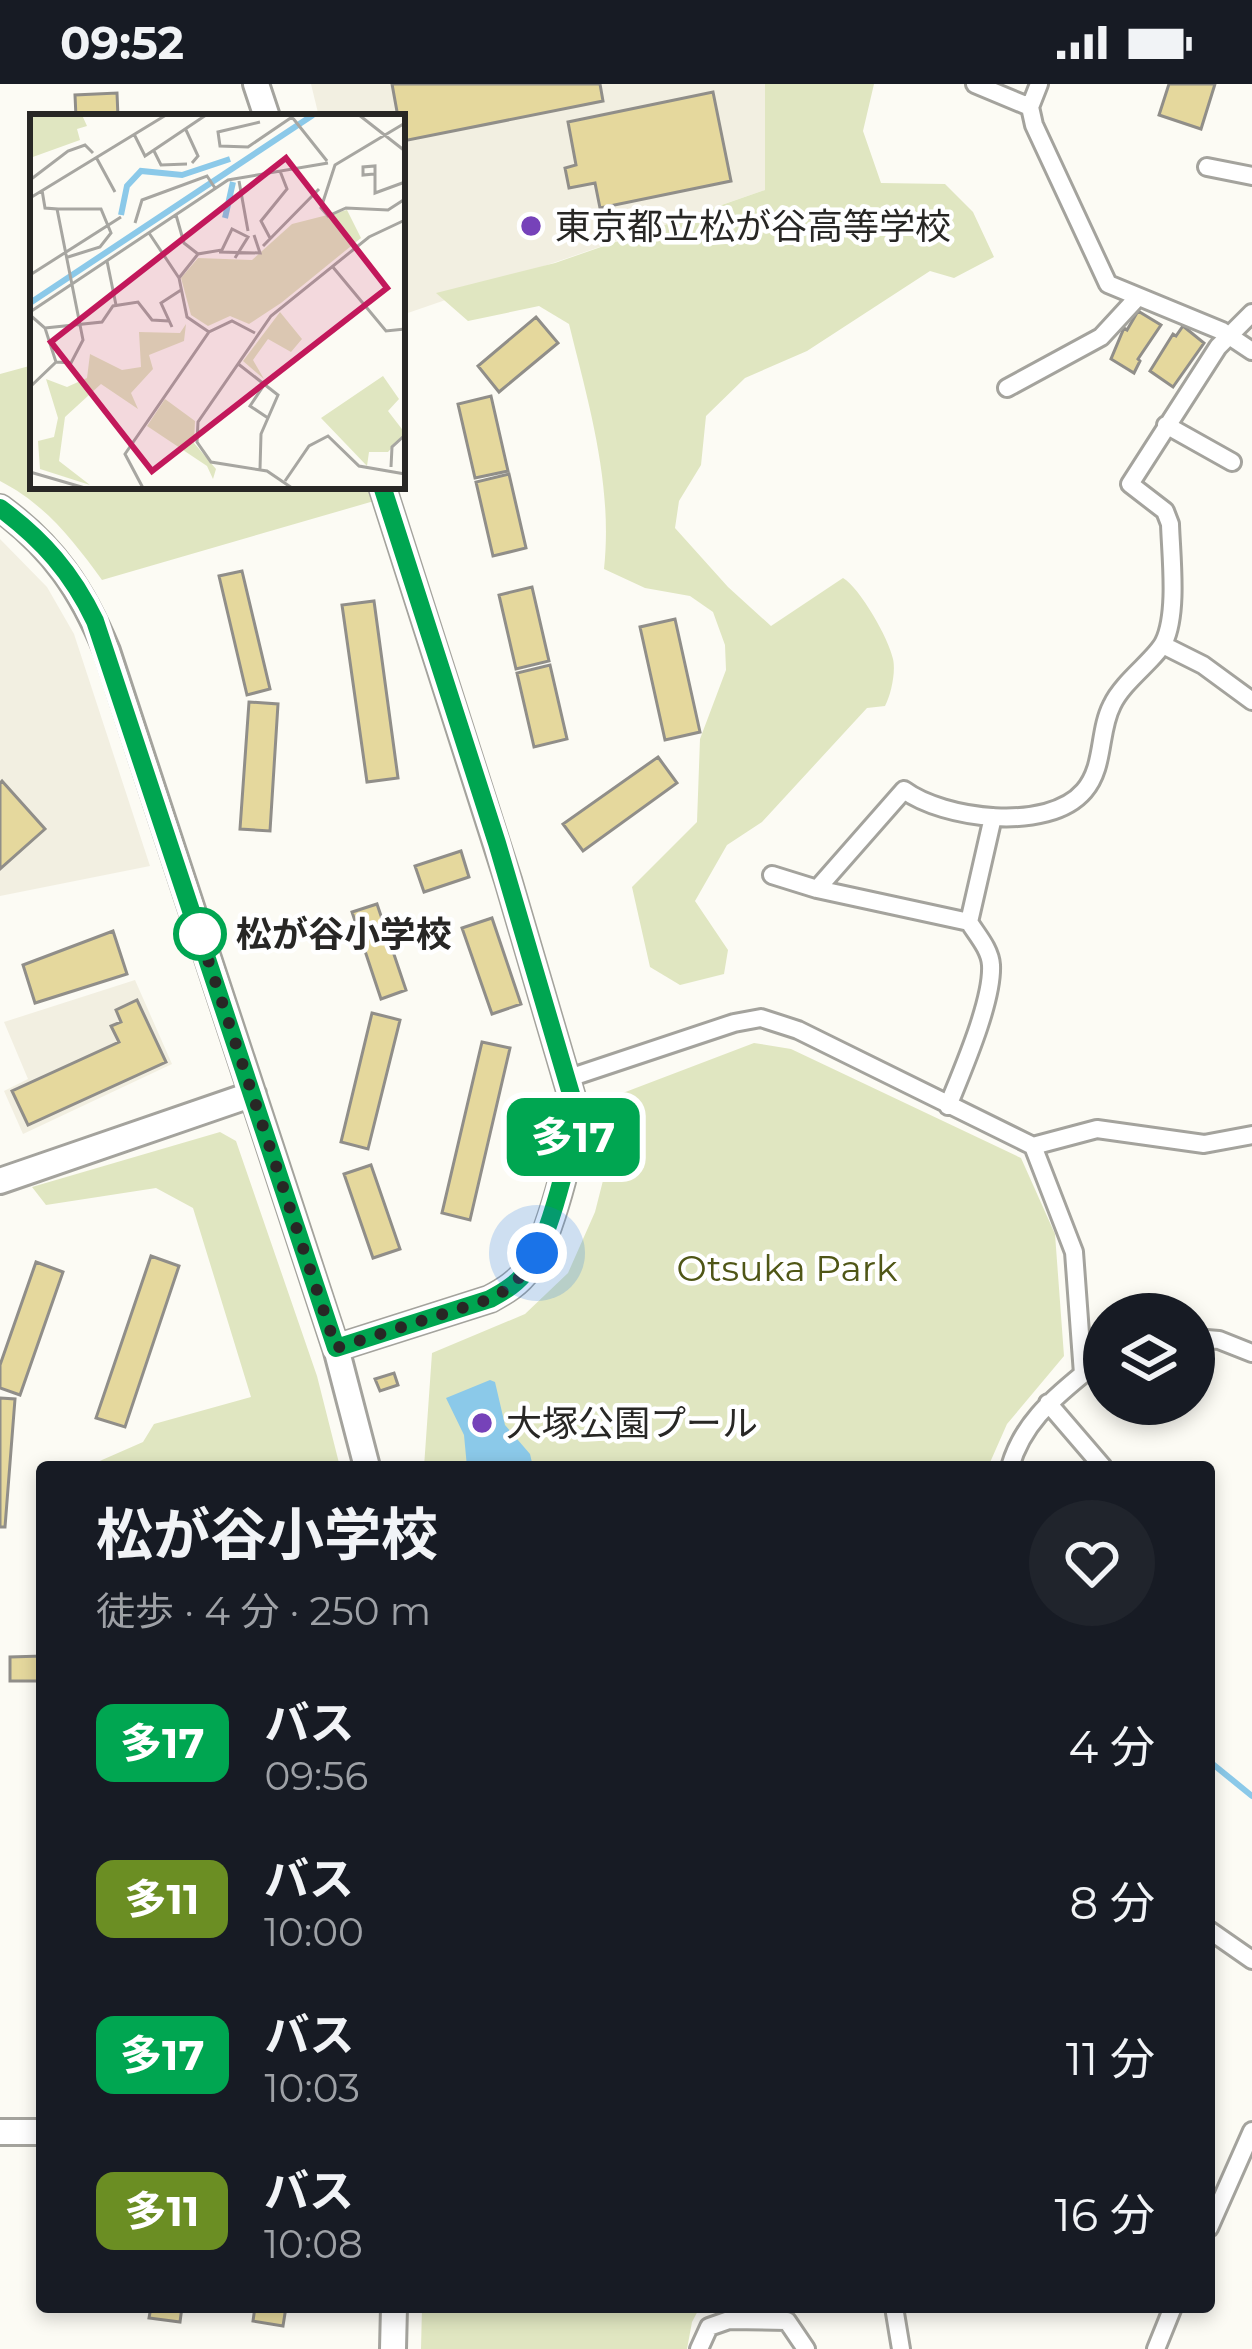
<!DOCTYPE html>
<html lang="ja">
<head>
<meta charset="utf-8">
<style>
	body { margin:0; font-family:Montserrat,"Noto Sans JP",sans-serif; background:#20242c; color:#f1f3f6; height:100vh; display:flex; flex-direction:column; font-size:45px; white-space:nowrap }
	* { box-sizing:border-box; margin:0 }
	p { font-size:39px; color:#9ea1a6 }
	.icon { flex:none; width:66px; height:66px; fill:none; stroke:currentColor; stroke-width:2; stroke-linecap:round; stroke-linejoin:round }
	.map { position:relative; flex:1; overflow:hidden }
	.panel { position:absolute; left:36px; top:1377px; width:1179px; height:852px; display:flex; flex-direction:column; background:#171b24; border-radius:12px; box-shadow:0 6px 18px #0003 }
	.panel>* { flex:none }
	.badge { padding:0 24px; border-radius:18px; font-size:42px; line-height:78px }
	.tools { position:absolute; left:1083px; top:1209px; display:grid; gap:24px }
	.tools a { display:grid; place-items:center; width:132px; height:132px; border-radius:50%; background:#171b24; box-shadow:0 6px 18px #0003; font-size:60px }
	.you { position:absolute; width:60px; height:60px; margin:-30px; border:9px solid #fff; border-radius:50%; background:#1a73e8; box-shadow:0 0 0 18px #1a73e833 }
	.map>.badge { position:absolute; translate:-50% -50%; box-shadow:0 0 0 6px #fff }
	.round { display:grid; place-items:center; flex:none; width:126px; height:126px; border-radius:63px; background:#20242c }
	.overview { display:flex; align-items:center; justify-content:space-between; height:204px; padding:0 60px }
	h1 { font-size:57px; font-weight:700; line-height:90px }
	ul { padding:0; list-style:none }
	li { display:flex; align-items:center; gap:36px; height:156px; padding:0 60px }
	li div { flex:1 }
	li b { display:block; font-size:45px }
	li em { font-style:normal }
	li .badge { min-width:132px; font-weight:700; text-align:center }
	.status { display:flex; justify-content:space-between; align-items:center; height:84px; padding:0 60px; background:#171b24; direction:ltr }
	.status svg { height:33px; fill:currentColor }
	.map>svg:first-child { display:block }
	.built { fill:#f2efe1 }
	.green { fill:#e0e6c1 }
	.water { fill:#8bc9e9 }
	.lines { fill:none; stroke-linecap:round; stroke-linejoin:round }
	.stream { stroke:#8bc9e9; stroke-width:6 }
	.building { fill:#e5d89d; stroke:#908e89; stroke-width:3 }
	.street-casing { stroke:#a4a39d; stroke-width:22 }
	.secondary-casing { stroke:#a4a39d; stroke-width:30 }
	.street { stroke:#fff; stroke-width:16 }
	.secondary { stroke:#fff; stroke-width:24 }
	.line-casing { stroke:#fff; stroke-width:27 }
	.line { stroke:#00a651; stroke-width:18 }
	.walk { stroke:#282725; stroke-width:12; stroke-dasharray:0 21.6 }
	.poi-dot { fill:#7642b9; stroke:#fff; stroke-width:4.5 }
	.stop-dot { fill:#fff; stroke:#00a651; stroke-width:6 }
	.labels { text-anchor:middle; dominant-baseline:central; stroke-width:9; stroke-linejoin:round; paint-order:stroke }
	.poi-label { font-size:36px; fill:#282725; stroke:#fff; text-anchor:start }
	.stop-label { font-size:36px; font-weight:bold; fill:#282725; stroke:#fff; text-anchor:start }
	.park-label { font-size:36px; fill:#4f5616; stroke:#fff }
	.inset-river { fill:none; stroke:#8bc9e9; stroke-width:6 }
	.inset-road { fill:none; stroke:#a7a6a1; stroke-width:3 }
	.view { fill:#c2185b; fill-opacity:0.15; stroke:#c2185b; stroke-width:6 }
	.inset-edge { fill:none; stroke:#282725; stroke-width:6 }
</style>
</head>
<body>
<div class="status"><b>09:52</b><svg viewBox="0 0 49 12"><path d="M0 12V9h3v3zM5 12V6h3v6zM10 12V3h3v9zM15 12V0h3v12zM26 1h20v11H26zM47 4h2v5h-2z"/></svg></div>
<div class="map">
<svg width="1252" height="2265" viewBox="0 0 1252 2265">
	<rect width="100%" height="100%" fill="#fcfbf4"/>
	<path class="built" d="M311 0H765V106L402 231V33H319Z
		M0 455 47 503 74 550 150 782 0 812Z
		M135 896 172 980 23 1050 4 1007 28 995 4 938Z"/>
	<path class="green" d="M765 0H874L863 47 881 99 945 100 973 128 994 173 954 194 930 187 807 267 745 294 706 332 701 381 679 417 675 444 728 503 771 542 843 494C860 504 889 555 893 575 896 588 891 611 885 622L867 624 762 738 727 761 695 817 728 866 724 890 680 901 650 883 632 803 697 738 700 655 726 586 725 561 713 528 690 512 645 504 604 485C613 401 589 321 569 240L539 222 468 237 436 209 555 179 765 106Z
		M33 281V402H370L374 417 102 496C73 456 45 420 0 397V290Z
		M754 959 791 965 1021 1074 1055 1150 1064 1272 1007 1340 988 1383H424L432 1269 525 1230 568 1189 595 1128 610 1069 607 1015Z
		M220 1048 236 1057 317 1292 340 1383H86L143 1358 154 1340 251 1313 193 1124 156 1104 46 1121 32 1103Z
		M422 2223H700L692 2238 687 2265H421Z"/>
	<path class="water" d="M490 1296 495 1298 505 1341 530 1370 533 1383H467L464 1351 446 1314Z"/>
	<g class="lines">
		<path class="stream" d="M1209 1677 1252 1712"/>
	</g>
	<path class="building" d="M392 0H600L603 17 403 57 402 33H398Z
		M1169 0H1215L1201 45 1159 31Z
		M713 8 731 97 600 124 595 99 569 104 565 84 576 81 568 38Z
		M117 9 118 33H76L75 11Z
		M1138 227 1161 241 1138 275 1140 277 1134 289 1111 275 1124 244 1127 246Z
		M536 233 558 259 499 308 478 282Z
		M1183 242 1204 259 1173 303 1150 287 1173 250 1176 252Z
		M491 312 508 387 475 394 458 320Z
		M509 390 526 464 493 472 476 398Z
		M242 487 270 605 247 611 219 492Z
		M532 503 549 577 516 585 499 511Z
		M374 517 398 694 367 698 342 521Z
		M675 535 700 648 665 656 640 543Z
		M550 581 567 655 534 663 517 589Z
		M249 618 278 620 270 747 240 745Z
		M658 673 677 699 583 767 563 740Z
		M2 697 45 745 0 785V699Z
		M461 767 469 793 424 808 415 782Z
		M377 820 406 906 381 915 352 828Z
		M492 834 521 920 492 930 462 844Z
		M113 847 127 890 35 919 23 881Z
		M137 916 166 978 28 1041 12 1007 119 958 111 942 121 938 116 926Z
		M372 929 400 936 368 1065 341 1058Z
		M482 958 510 964 470 1136 442 1129Z
		M371 1081 400 1165 373 1174 344 1090Z
		M151 1172 179 1182 125 1343 96 1334Z
		M36 1178 63 1188 20 1311 0 1304V1281Z
		M394 1289 398 1301 380 1307 375 1295Z
		M0 1314 15 1315 5 1443H0Z
		M42 1572V1597H10V1573Z
		M151 2223H182L180 2238 149 2234Z
		M255 2223H286L283 2242 253 2237Z"/>
	<g class="lines">
		<defs>
			<path id="street" d="M975 0 1030 23
				M1039 0 1030 23 1034 41 1108 200 1222 247 1252 267
				M1207 83 1252 92
				M1007 304 1101 253 1137 214
				M1166 341 1232 378
				M1163 561 1203 581 1252 617
				M772 791 817 805 969 838C977 851 990 865 991 881 993 917 962 987 948 1022
				M817 805 904 706C943 735 1048 749 1084 707 1105 683 1098 648 1112 621 1123 597 1156 575 1164 558 1178 529 1171 472 1170 440L1165 427 1130 400 1218 263 1252 229
				M969 838 993 733
				M569 994 734 939 761 934 798 946 1033 1062 1074 1168 1083 1290C1050 1317 1022 1341 1010 1383
				M1033 1062 1097 1045 1204 1060 1252 1051
				M1194 1254 1219 1256 1252 1269
				M1083 1290 1104 1275
				M1048 1319 1103 1383
				M1209 1846 1252 1876
				M1209 2144 1252 2047
				M894 2223 901 2265
				M699 2265 709 2243 729 2236 787 2237 806 2265
				M1156 2265 1173 2223"/>
			<path id="secondary" d="M256 0 267 33
				M0 424C53 463 82 506 107 567L336 1264 367 1383
				M0 1097 253 1010
				M336 1264 490 1215C505 1207 518 1199 528 1185 550 1153 572 1066 576 1027L508 796 382 402
				M0 2048H42
				M393 2265 394 2223"/>
		</defs>
		<use href="#street" class="street-casing"/>
		<use href="#secondary" class="secondary-casing"/>
		<use href="#street" class="street"/>
		<use href="#secondary" class="secondary"/>
	</g>
	<g class="lines">
		<defs>
			<path id="line" d="M0 424C43 456 72 489 95 537L336 1264 490 1215C505 1207 518 1199 528 1185 550 1153 571 1066 576 1027L497 759 382 402"/>
		</defs>
		<use href="#line" class="line-casing"/>
		<use href="#line" class="line"/>
		<path class="walk" d="M200 850 194 833 336 1264 490 1215 513 1202 537 1169"/>
	</g>
	<g class="poi-dot">
		<circle cx="531" cy="142" r="12"/>
		<circle cx="482" cy="1339" r="12"/>
	</g>
	<circle class="stop-dot" cx="200" cy="850" r="24"/>
	<g class="labels">
		<g class="poi-label">
			<text x="555" y="142">東京都立松が谷高等学校</text>
			<text x="506" y="1339">大塚公園プール</text>
		</g>
		<g class="stop-label">
			<text x="236" y="850">松が谷小学校</text>
		</g>
		<g class="park-label">
			<text x="787" y="1184">Otsuka Park</text>
		</g>
	</g>
	<g transform="translate(30 30)">
		<rect width="375" height="375" fill="#fcfbf4"/>
		<path d="M0 1H52L57 12 47 15 50 26 0 44ZM317 96 331 124 251 189 219 210 200 202 178 212 161 201 151 164 168 144 222 146 262 110ZM250 198 272 225 261 238 238 225 223 246 234 265 213 247ZM156 210 154 227 119 241 123 255 101 279 108 295 71 270 35 303 29 347 60 371 10 355 8 327 24 323 28 304 16 265 37 273 57 264 60 240 92 256 111 253 109 218 150 219ZM353 262 369 285 358 297 375 319 358 338H339L337 352 291 304ZM135 285 165 307 164 329 186 355 183 365 177 352 117 312Z" fill="#e0e6c1"/>
		<path class="inset-river" d="M91 101 97 72 111 57 152 61 200 45M195 104 203 68M0 189 283 1"/>
		<path class="inset-road" d="M329 1 375 37M262 3 297 47M230 8 188 18 190 32 218 33 265 1M375 9 305 51 291 94 298 102 316 94 358 96 375 85M156 16 168 42 162 49M104 20 115 42 176 1M124 37 131 51 157 50M66 43 85 78M344 60 333 61V53L345 52V79L375 68M0 66 38 37 55 31 63 39M209 67 218 117M12 76 15 94 27 95 53 226 41 249 26 248M0 84 136 1M27 95H71L81 119 70 133 38 143M146 101 154 129 168 140M105 109 112 86 177 62 185 74M119 119 149 164M240 124 231 107 257 75 250 57M233 132 289 75M189 138 230 139 224 121M77 147 86 191M302 152 356 217 375 215M0 161 91 103M0 198 198 66 298 49M0 201 15 214 26 248 0 273M142 213 131 189 151 176M15 214 72 208 83 192 108 188 122 206 139 207M179 218 157 203 149 164 168 140 192 136 202 115 218 123 205 144M207 249 248 281 231 320 230 355M236 268 220 292 238 304M0 302V353M361 353 362 333 375 321M0 358 55 374M255 367 279 332 298 322 329 352 375 360M113 374 95 340 179 218 202 207 225 219M262 374 237 357 181 348 167 328 168 308 241 202 339 123 375 106"/>
		<path class="view" d="M256 44 357 174 122 357 21 228Z"/>
		<rect width="375" height="375" class="inset-edge"/>
	</g>
</svg>
<div class="tools">
<a><svg class="icon" aria-label="layers" viewBox="0 0 24 24"><path d="M12 4l9 5-9 5-9-5zM3 14l9 5 9-5"/></svg></a>
</div>
<div class="you" style="left:537px;top:1169px"></div>
<b class="badge" style="left:573px;top:1053px;background:#00a651;color:#fff">多17</b>
<section class="panel">
<div class="overview"><div><h1>松が谷小学校</h1><p>徒歩 · 4 分 · 250 m</p></div><a class="round"><svg class="icon" aria-label="heart" viewBox="0 0 24 24"><path d="M12 20l-8-8c-3-5 5-10 8-4 3-6 11-1 8 4z"/></svg></a></div>
<ul>
<li><span class="badge" style="background:#00a651;color:#fff">多17</span><div><b>バス</b><p>09:56</p></div><em>4 分</em></li>
<li><span class="badge" style="background:#6b8e23;color:#fff">多11</span><div><b>バス</b><p>10:00</p></div><em>8 分</em></li>
<li><span class="badge" style="background:#00a651;color:#fff">多17</span><div><b>バス</b><p>10:03</p></div><em>11 分</em></li>
<li><span class="badge" style="background:#6b8e23;color:#fff">多11</span><div><b>バス</b><p>10:08</p></div><em>16 分</em></li>
</ul>
</section>
</div>
</body>
</html>
